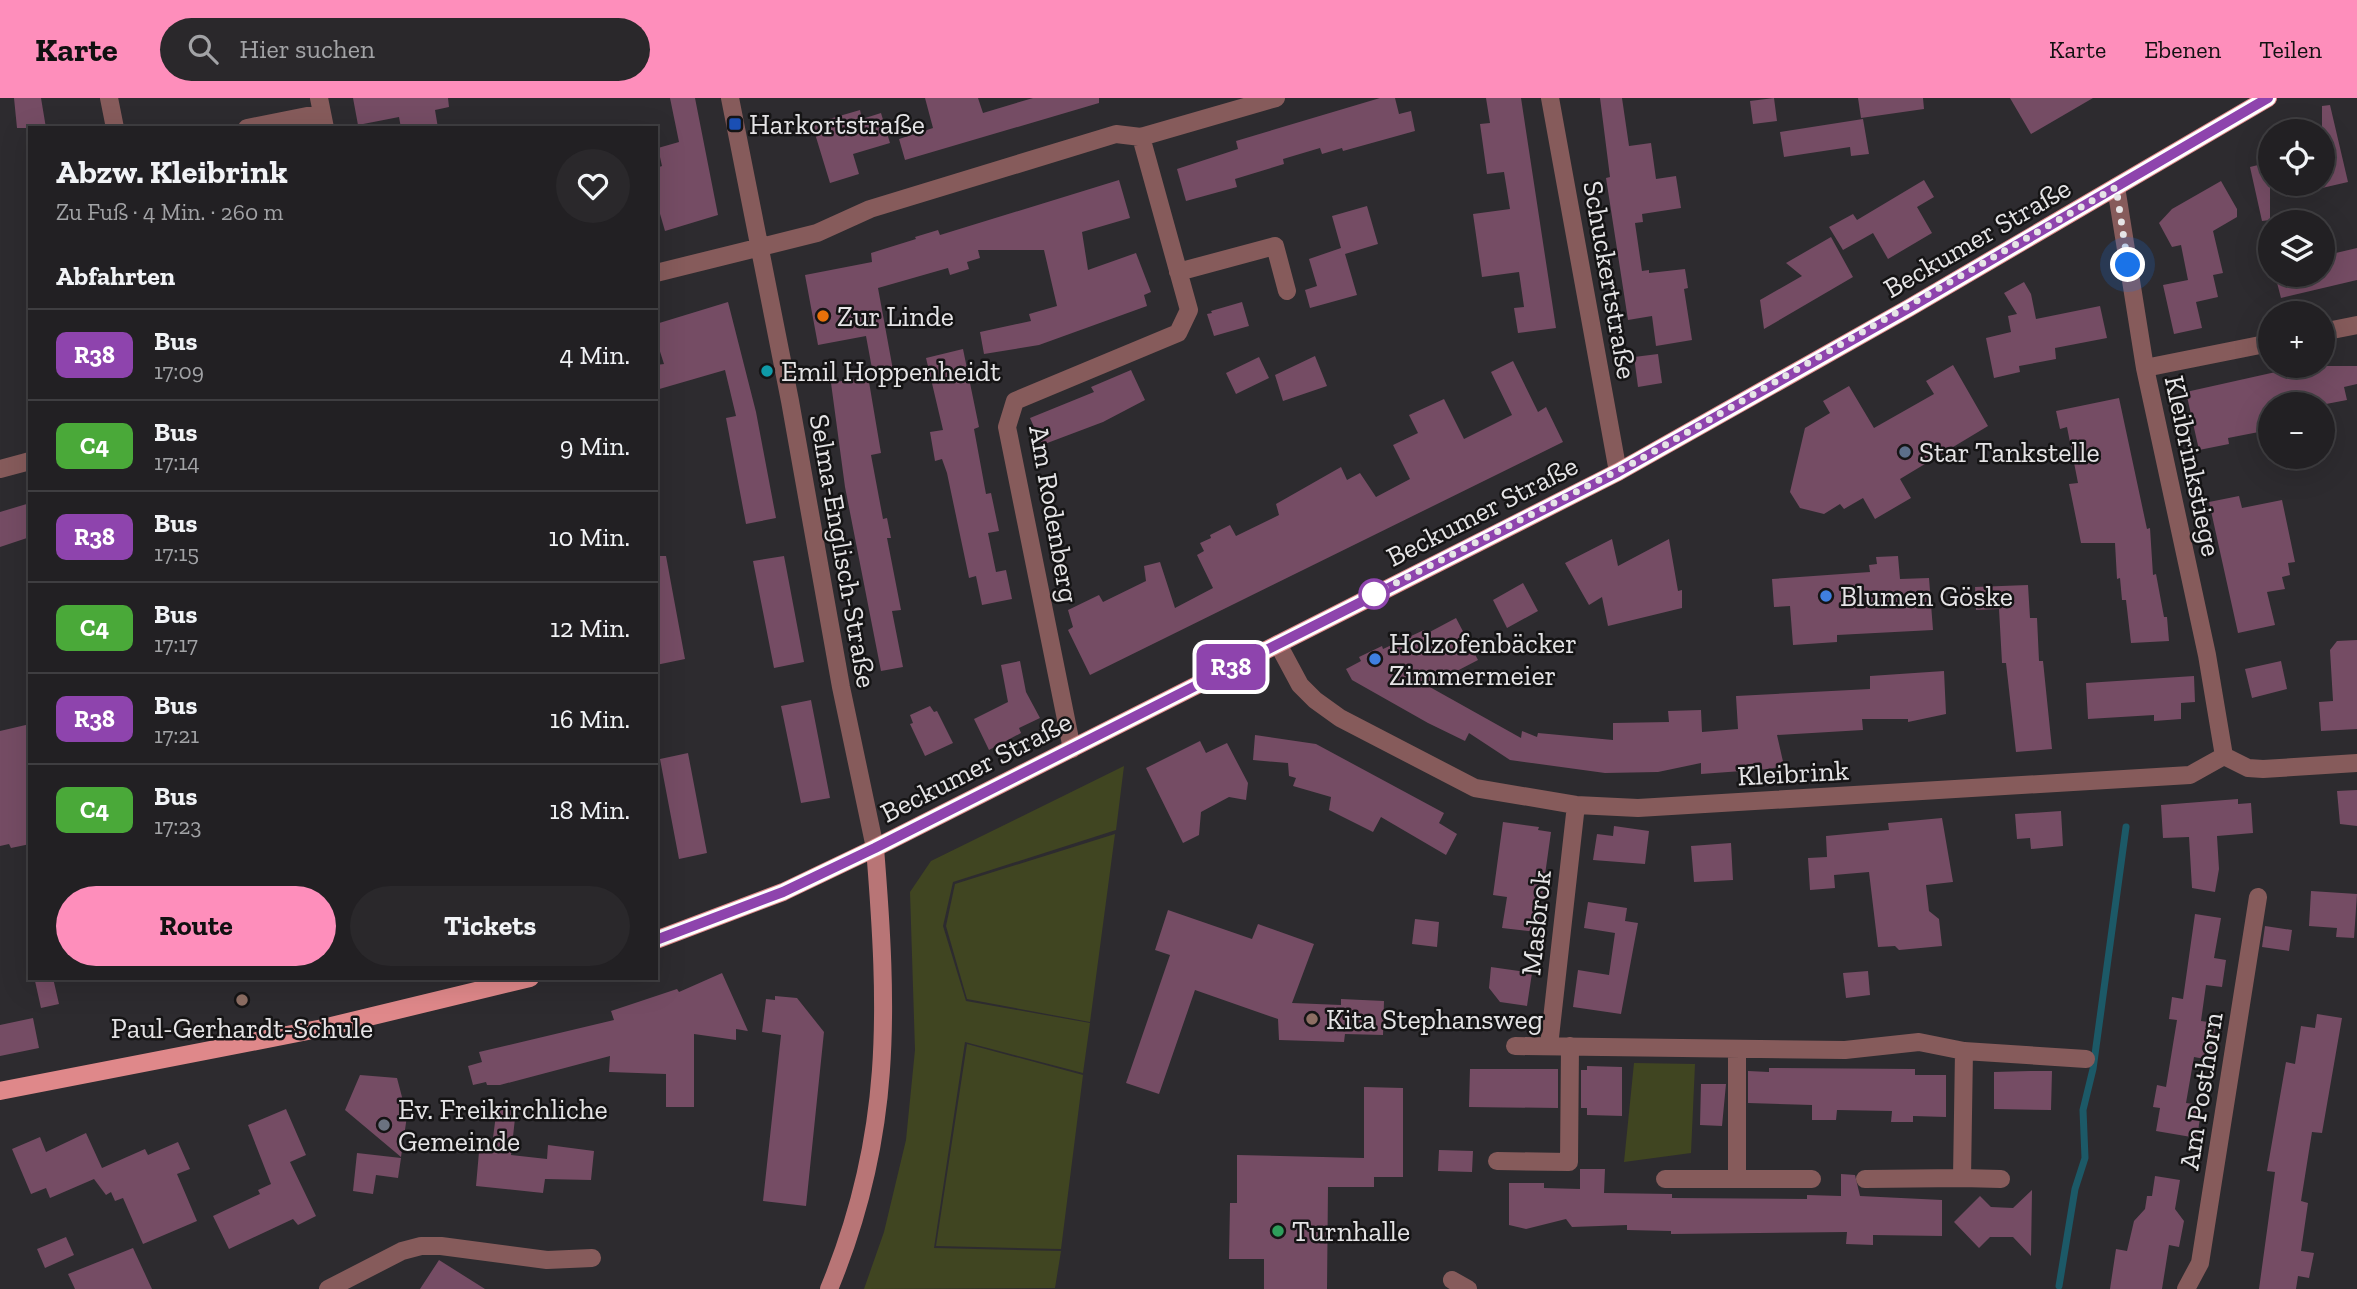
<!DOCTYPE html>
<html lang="de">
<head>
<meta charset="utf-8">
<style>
	body { margin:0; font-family:"Zilla Slab",serif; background:#2a282b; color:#f1f3f6; height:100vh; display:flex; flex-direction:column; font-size:26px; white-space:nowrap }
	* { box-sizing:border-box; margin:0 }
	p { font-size:23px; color:#a2a3a6 }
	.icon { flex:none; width:38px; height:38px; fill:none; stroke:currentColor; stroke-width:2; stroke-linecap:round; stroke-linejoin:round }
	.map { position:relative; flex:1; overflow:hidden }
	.panel { position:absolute; left:28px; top:28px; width:630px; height:854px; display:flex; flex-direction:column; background:#222023; border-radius:0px; box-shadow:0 7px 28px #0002,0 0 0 2px #3f3e41 }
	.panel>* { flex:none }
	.badge { padding:0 14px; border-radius:10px; font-size:24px; line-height:46px }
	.buttons { position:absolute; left:2258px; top:21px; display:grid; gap:14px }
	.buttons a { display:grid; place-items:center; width:77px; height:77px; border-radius:50%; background:#222023; box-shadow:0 7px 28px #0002,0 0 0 2px #3f3e41; font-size:35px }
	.you { position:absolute; width:35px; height:35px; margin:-18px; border:5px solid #fff; border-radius:50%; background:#1a73e8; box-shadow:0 0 0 10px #1a73e833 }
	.map>.badge { position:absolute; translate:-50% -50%; box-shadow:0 0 0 4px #fff }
	h2 { padding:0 28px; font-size:26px; line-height:63px }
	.round { display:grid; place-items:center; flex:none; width:74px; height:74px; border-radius:37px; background:#2a282b }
	.head { display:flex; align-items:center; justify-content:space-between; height:119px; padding:0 28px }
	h1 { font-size:33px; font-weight:700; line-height:52px }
	.button { display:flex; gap:14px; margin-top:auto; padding:14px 28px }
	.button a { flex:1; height:80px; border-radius:42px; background:#fe8ebb; color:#111; font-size:28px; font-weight:700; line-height:80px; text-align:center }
	.button a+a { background:#2a282b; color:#f1f3f6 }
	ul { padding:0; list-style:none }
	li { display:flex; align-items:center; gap:21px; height:91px; padding:0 28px; border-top:2px solid #3f3e41 }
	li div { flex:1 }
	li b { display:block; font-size:26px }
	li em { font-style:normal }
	li .badge { min-width:77px; font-weight:700; text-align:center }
	header { display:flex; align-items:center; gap:42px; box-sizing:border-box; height:98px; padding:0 35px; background:#fe8ebb; color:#111 }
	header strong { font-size:33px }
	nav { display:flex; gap:38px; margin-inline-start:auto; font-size:24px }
	.search { width:490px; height:63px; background:#2a282b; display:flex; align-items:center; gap:18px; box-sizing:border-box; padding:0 24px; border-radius:38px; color:#a2a3a6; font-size:26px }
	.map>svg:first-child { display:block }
	.green { fill:#404521 }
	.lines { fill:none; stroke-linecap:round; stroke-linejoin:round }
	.stream { stroke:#1c5967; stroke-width:7 }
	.building { fill:#754c64 }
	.street { stroke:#865b5b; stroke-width:18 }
	.secondary { stroke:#b87576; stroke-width:18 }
	.primary { stroke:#df888a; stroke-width:18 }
	.line-casing { stroke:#fff; stroke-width:16 }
	.line { stroke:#8e44ad; stroke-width:10 }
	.walk { stroke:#e5e4e6; stroke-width:7; stroke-dasharray:0 12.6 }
	.transit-dot { fill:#1a4fb4; stroke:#151415; stroke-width:2.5 }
	.food-dot { fill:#e8710a; stroke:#151415; stroke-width:2.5 }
	.culture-dot { fill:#0f9aa8; stroke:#151415; stroke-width:2.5 }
	.service-dot { fill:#5c6f8a; stroke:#151415; stroke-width:2.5 }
	.stop-dot { fill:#fff; stroke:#8e44ad; stroke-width:3.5 }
	.shop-dot { fill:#3f7fe0; stroke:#151415; stroke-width:2.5 }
	.education-dot { fill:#8d6e63; stroke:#151415; stroke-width:2.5 }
	.worship-dot { fill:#6b7280; stroke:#151415; stroke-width:2.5 }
	.leisure-dot { fill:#2e9e5b; stroke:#151415; stroke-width:2.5 }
	.labels { text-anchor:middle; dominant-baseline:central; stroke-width:5; stroke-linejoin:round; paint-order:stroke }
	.poi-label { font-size:28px; fill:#e5e4e6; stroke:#151415; text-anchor:start }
	.street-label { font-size:28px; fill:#e5e4e6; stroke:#151415 }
</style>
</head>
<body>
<header>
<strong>Karte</strong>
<div class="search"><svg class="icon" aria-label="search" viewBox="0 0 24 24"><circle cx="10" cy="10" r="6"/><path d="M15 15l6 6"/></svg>Hier suchen</div>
<nav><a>Karte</a><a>Ebenen</a><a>Teilen</a></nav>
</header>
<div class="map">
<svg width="2357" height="1191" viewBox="0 0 2357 1191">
	<rect width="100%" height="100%" fill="#2d2b2f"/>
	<path class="green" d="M1124 668 1116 732 953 784 943 828 966 903 1090 925 1083 975 965 944 934 1150 1061 1153 1055 1190 864 1191 884 1134 906 1042 915 952 910 794 931 763Z
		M1115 736 1090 924 967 901 946 828 955 786Z
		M967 946 1083 977 1061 1151 936 1148Z
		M1634 965 1695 966 1691 1055 1624 1064Z"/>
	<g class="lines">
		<path class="stream" d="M2059 1188 2075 1091 2085 1060 2083 1012 2093 971 2126 729"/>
	</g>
	<path class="building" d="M14 0H41L46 30H17Z
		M353 0H448L449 9 435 12 438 30H401L399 19 358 27Z
		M670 0H695L718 117 665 133 656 102V70L662 68 658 50 679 44Z
		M925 0H978L983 15 1033 0H1099V5L905 62 899 41 933 30Z
		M1380 0H1395L1399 16 1411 13 1415 33 1343 53 1342 50 1322 56 1320 50 1283 61 1284 66 1235 81 1237 89 1186 103 1177 71 1238 51 1236 43Z
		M1486 0H1521L1556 230 1518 235 1514 210 1524 209 1519 174 1482 179 1473 116 1510 111 1504 74 1487 76 1480 26 1490 25Z
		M1600 0H1622L1629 48 1651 45 1656 81 1676 78 1681 110 1642 116 1643 124 1635 125 1642 173 1649 172V175L1685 171 1688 190 1684 191 1692 242 1656 248 1652 218 1628 222 1606 80 1610 79Z
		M1774 0 1777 23 1753 26 1750 3Z
		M1858 0H1923L1924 11 1861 20Z
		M2010 0H2093L2031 36Z
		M2330 7 2348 84 2322 90V8Z
		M860 12 862 21 881 15 890 45 853 56 859 76 830 85 812 26Z
		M1863 21 1869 56 1851 58 1850 49 1784 59 1780 34Z
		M2270 64V122L2262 123 2250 69Z
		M1119 82 1130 120 1082 134 1088 172 1136 155 1151 194 1144 197 1147 208 1039 247 984 256 980 234 1031 223 1029 216 1057 208 1044 152H978L980 160 967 164 969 171 950 177 948 170 878 190 893 272 873 276 866 238 818 247 805 177 872 164 871 155 916 141 915 139 938 132 940 137Z
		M1924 82 1934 99 1917 109 1932 135 1888 161 1873 135 1843 152 1829 129 1853 116 1857 122Z
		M2221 83 2237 111V119L2213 133 2223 175 2213 177 2218 199 2196 204 2202 230 2174 236 2163 187 2188 182 2181 147 2172 149 2159 125 2172 111Z
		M1367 108 1378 146 1345 156 1357 197 1310 210 1305 192 1317 188 1309 161 1341 150 1332 118Z
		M1831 139 1853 179 1764 231 1760 202 1802 178 1786 165Z
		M2357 150V182L2281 200 2275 177H2327L2323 158Z
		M2024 184 2031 196 2036 221 2100 208 2107 240 2055 250 2056 261 2019 268 2020 274 1994 280 1986 240 2011 234 2008 218 2017 216 2004 195Z
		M728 204 756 314 776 420 746 426 726 320 736 318 725 272 656 292V267L664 266 656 241V226Z
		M1242 204 1249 228 1214 238 1207 216 1212 215 1211 213Z
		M963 251 979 329 974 331 986 396 991 395 999 433 988 435 996 474 1006 472 1012 501 982 507 976 478 969 480 968 475 947 375 942 361 935 363 930 334 943 332 926 260Z
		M1658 256 1662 285 1638 289 1634 259Z
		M1315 258 1327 288 1283 303 1275 277Z
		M1259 259 1269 280 1236 296 1226 275Z
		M1513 263 1538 314 1546 309 1563 344 1090 577 1068 532 1073 529 1068 512 1099 497 1103 504 1146 483 1144 468 1160 464 1175 510 1213 490 1197 457 1204 453 1200 445 1211 440 1210 437 1230 427 1236 438 1279 417 1276 406 1341 369 1347 382 1360 375 1376 399 1410 381 1393 347 1418 335 1409 317 1444 301 1464 341 1512 317 1491 274Z
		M1953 267 1988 328 1900 381 1911 400 1875 421 1863 400 1844 411 1840 406 1824 416 1800 410 1790 394 1805 330 1830 315 1823 303 1849 288 1874 330 1934 296 1926 283Z
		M2303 268H2357V286L2344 289 2347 302 2326 306H2307L2306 302 2270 306 2265 309 2269 332 2228 340 2229 346 2199 352 2186 294Z
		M1131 272 1145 302 1103 324 1042 347 1030 320 1094 294 1091 289Z
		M868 278 881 355 871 357 883 421 887 420 891 440H887L901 512 892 513 903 569 881 573 845 389 831 285Z
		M2119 300 2147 431 2150 430 2153 477 2156 476 2164 519H2167L2169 543 2131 545 2126 502H2122L2120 480 2117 481 2115 445H2081L2069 386 2078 385 2067 329 2060 331 2056 313Z
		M2239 398 2242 410 2282 402 2295 464 2288 465 2290 477 2282 479 2285 491 2267 494 2275 527 2238 535 2209 404Z
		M30 405V439L0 449V414Z
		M1612 441 1618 468 1669 441 1678 493 1682 492V510L1608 528 1602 499 1589 507 1565 465Z
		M656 458H666L685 561 656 567Z
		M784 458 804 564 774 570 753 463Z
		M1898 458 1900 481 1929 480 1933 532 1837 537V544L1793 547 1790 508 1774 509 1772 481 1870 474 1869 467 1877 466 1876 459Z
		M1523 485 1538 513 1507 530 1493 502Z
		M2028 487 2030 520H2037L2039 563H2043L2052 651 2016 654 2006 565H2002L1999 511 1976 512 1975 489Z
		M1456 520 1478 562 1428 588 1521 640 1522 633 1537 639 1538 635 1613 642V625L1669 624 1668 613 1701 612 1702 634 1738 631 1736 598 1870 591V578L1944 573 1946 616 1908 624V621H1862L1863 632 1777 637 1784 668 1769 671 1701 676V665L1658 674 1605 675 1510 662 1469 635 1465 643 1428 625 1352 582 1346 571 1361 563 1359 559 1382 548 1383 551 1424 532 1426 536Z
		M2357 542V631L2321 633 2319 604 2333 603 2330 552 2337 543Z
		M1020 563 1026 594 1040 620 1019 630 1021 635 989 652 974 621 1008 604 1001 567Z
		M2281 563 2287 591 2252 600 2245 571Z
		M2194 578 2195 604 2181 605V621L2154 623V617L2088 621 2086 585Z
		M811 602 830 700 801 705 781 608Z
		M930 608 934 614 937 613 953 645 925 658 910 626 913 625 910 617Z
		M30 626V746L11 750 9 746 0 748V633Z
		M1255 637 1316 646 1444 715 1439 725 1457 736 1446 757 1381 719 1373 734 1329 712 1331 699 1293 688 1296 680 1289 678 1288 665 1253 662Z
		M1200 643 1206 655 1227 645 1248 685 1246 702 1229 699 1201 714 1199 737 1183 745 1146 670Z
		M688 655 707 755 679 761 660 661Z
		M2357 692V728L2340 726 2337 693Z
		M2238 701V706L2251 705 2253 735 2217 738 2219 771 2215 794 2192 790 2189 739 2163 740 2161 707Z
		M2061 713 2063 748 2031 751 2030 740 2017 741 2015 716Z
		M1942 720 1953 784 1926 787 1929 813 1939 821 1942 848 1899 852 1895 848 1878 849 1869 774 1834 777 1835 790 1810 792 1808 760 1827 759 1826 738 1889 732 1888 725Z
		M1503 724 1539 729 1538 732 1551 734 1537 834 1502 830 1507 799 1493 797Z
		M1614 728 1649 733 1645 766 1593 762 1597 736 1613 738Z
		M1731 745 1733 782 1694 784 1691 748Z
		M2311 793 2357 796 2354 840 2336 839 2337 830 2309 828Z
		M1588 804 1627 810 1625 823 1638 825 1621 916 1573 909 1578 872 1609 877 1615 835 1584 830Z
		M1168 812 1252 841 1258 826 1314 846 1292 905 1341 907V901L1384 903 1383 937 1345 936 1344 944 1279 942 1278 921 1195 892 1159 996 1126 985 1170 857 1155 852Z
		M2195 816 2221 820 2214 860 2226 862 2222 889 2206 887 2201 923 2216 925 2210 962 2194 959 2186 1005 2202 1007 2197 1040 2156 1033 2160 1010 2153 1009 2157 987 2166 989 2177 922 2169 921 2172 899 2183 901Z
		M1415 821 1439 824 1437 849 1412 846Z
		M2265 828 2292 832 2289 853 2262 849Z
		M1491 869 1532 875 1527 908 1500 904 1489 890Z
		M1868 873 1870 897 1846 900 1843 875Z
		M722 875 748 933 736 931V942L694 936V1009H666V976L609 974 610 958 500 987H487L486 984 473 987 468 968 482 964 479 954 614 922 611 913 677 891 679 894Z
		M53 880 59 906 41 910 35 883Z
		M775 898 797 900 824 934 806 1108 763 1103 781 937 762 934 766 901 775 902Z
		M2317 916 2342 920 2322 1035 2312 1034 2301 1103 2308 1105 2301 1153 2314 1155 2309 1180 2298 1178 2296 1191H2259L2275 1074 2267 1073 2286 964 2295 966 2301 928 2315 930Z
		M33 920 39 950 0 958V927Z
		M1587 968 1622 969V1018L1587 1017V1010H1581V972H1587Z
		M1769 970 1915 971V977H1946V1019L1913 1018V1024H1891L1892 1013 1837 1012 1836 1022H1812V1007L1748 1005V973L1769 974Z
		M1470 971H1558V1010L1469 1009Z
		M2030 973H2052L2051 1012 1994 1011V974Z
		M360 977 397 980 407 1018 401 1059 345 1012Z
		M1701 986H1726L1722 1028 1700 1027Z
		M1364 989 1403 990V1079H1374V1089H1328L1327 1191H1264V1161H1229L1230 1105H1237V1057L1364 1060Z
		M497 1009 516 1011 511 1057 547 1061 548 1047 594 1053 591 1082 545 1081 543 1095 476 1088 479 1054 491 1055Z
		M286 1011 306 1057 290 1064 316 1118 298 1127 293 1121 229 1151 213 1118 260 1096 258 1092 271 1086 248 1027Z
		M86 1035 102 1070 145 1051 148 1057 178 1044 190 1071 177 1076 197 1123 143 1146 123 1100 115 1103 111 1094 106 1097 94 1081 50 1100 46 1090 31 1096 12 1051 40 1039 46 1054Z
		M1439 1052 1473 1053 1472 1074 1438 1073Z
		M357 1055 401 1060 398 1080 376 1077 373 1096 353 1093Z
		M1580 1071H1605L1604 1095 1672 1096V1100L1807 1101V1097L1841 1098V1076L1855 1077 1860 1098 1942 1102V1138L1873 1137V1147L1846 1146 1847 1134 1671 1136V1133L1627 1132V1127L1572 1129 1566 1121 1526 1131 1509 1127V1085H1544V1090L1580 1091Z
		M2155 1078 2180 1082 2175 1111 2184 1123 2179 1149 2169 1147 2162 1191H2110L2116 1151 2127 1153 2134 1123 2145 1111 2147 1098H2152Z
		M2032 1092 2031 1158 2013 1139H1990L1979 1150 1954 1124 1980 1098 1991 1109 2013 1110Z
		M66 1139 74 1157 45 1170 37 1151Z
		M133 1150 152 1191H75L68 1176Z
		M439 1162 485 1191H420Z"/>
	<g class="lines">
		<path class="street" d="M109 0 115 30
			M319 0 325 30
			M730 0 790 303 841 589 875 750
			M1550 0 1618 374
			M247 30 322 15
			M2116 89 2145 270 2207 557 2224 658
			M1178 174 1275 148 1287 193
			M656 175 817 135 870 111 1116 36 1141 39 1276 0
			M2322 234 2357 227
			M2145 270 2270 245
			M0 371 30 363
			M1278 546 1300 587 1315 602 1340 620 1475 690 1576 707 1638 710 2190 677 2224 658 2248 670 2263 671 2357 665
			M1072 651 1007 329 1015 303 1178 235 1189 212 1141 39
			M1515 948 1845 952 1919 944 1964 953 2086 961
			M1549 948 1576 707
			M1964 953 1962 1080 2001 1081
			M1497 1063 1569 1064 1570 948
			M1665 1081H1737V951
			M1737 1081H1812
			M1865 1081 1962 1080
			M1452 1182 1468 1191
			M328 1191 402 1153 421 1148H441L547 1162 592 1160
			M2186 1191 2200 1165 2258 799"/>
		<path class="secondary" d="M829 1191C893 1037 888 912 875 750"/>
		<path class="primary" d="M656 842 783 794 875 750 1618 374 1909 210 2268 0
			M0 993 323 930 530 880"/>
	</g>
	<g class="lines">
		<defs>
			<path id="line" d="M656 842 783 794 875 750 1618 374 1909 210 2268 0"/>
		</defs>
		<use href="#line" class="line-casing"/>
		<use href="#line" class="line"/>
		<path class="walk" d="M1374 496 1637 363 2116 89 2128 167"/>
	</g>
	<rect class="transit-dot" x="728" y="19" width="14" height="14" rx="3.5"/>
	<circle class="food-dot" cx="823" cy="218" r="7"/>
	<circle class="culture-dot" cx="767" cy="273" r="7"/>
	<circle class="service-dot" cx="1905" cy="354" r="7"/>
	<circle class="stop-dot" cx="1374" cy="496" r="14"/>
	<g class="shop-dot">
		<circle cx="1826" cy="498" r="7"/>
		<circle cx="1375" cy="561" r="7"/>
	</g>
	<g class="education-dot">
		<circle cx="242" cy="902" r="7"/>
		<circle cx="1312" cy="921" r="7"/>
	</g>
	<circle class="worship-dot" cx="384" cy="1027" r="7"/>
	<circle class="leisure-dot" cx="1278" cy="1133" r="7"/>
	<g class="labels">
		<g class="poi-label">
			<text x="749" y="26">Harkortstraße</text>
			<text x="837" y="218">Zur Linde</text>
			<text x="781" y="273">Emil Hoppenheidt</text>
			<text x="1919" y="354">Star Tankstelle</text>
			<text x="1840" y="498">Blumen Göske</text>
			<text x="1389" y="545">Holzofenbäcker<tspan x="1389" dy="32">Zimmermeier</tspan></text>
			<text x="1326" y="921">Kita Stephansweg</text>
			<text x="242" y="930" text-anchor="middle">Paul-Gerhardt-Schule</text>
			<text x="398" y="1011">Ev. Freikirchliche<tspan x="398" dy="32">Gemeinde</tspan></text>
			<text x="1292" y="1133">Turnhalle</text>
		</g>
		<g class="street-label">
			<text transform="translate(1977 140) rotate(-30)">Beckumer Straße</text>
			<text transform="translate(1610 182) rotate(80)">Schuckertstraße</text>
			<text transform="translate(2193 368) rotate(78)">Kleibrinkstiege</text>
			<text transform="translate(1482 413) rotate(-27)">Beckumer Straße</text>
			<text transform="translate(1054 416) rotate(80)">Am Rodenberg</text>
			<text transform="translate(843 453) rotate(80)">Selma-Englisch-Straße</text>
			<text transform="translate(976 669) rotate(-27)">Beckumer Straße</text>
			<text transform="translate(1793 675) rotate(-3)">Kleibrink</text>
			<text transform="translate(1536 825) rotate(-84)">Masbrok</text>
			<text transform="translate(2201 993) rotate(-81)">Am Posthorn</text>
		</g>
	</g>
</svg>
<div class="buttons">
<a><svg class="icon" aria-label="locate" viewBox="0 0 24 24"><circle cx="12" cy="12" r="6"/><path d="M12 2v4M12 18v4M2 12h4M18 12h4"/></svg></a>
<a><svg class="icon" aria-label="layers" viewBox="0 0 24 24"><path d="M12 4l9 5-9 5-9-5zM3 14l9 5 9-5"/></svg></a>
<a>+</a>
<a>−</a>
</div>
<div class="you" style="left:2128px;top:167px"></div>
<b class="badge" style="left:1231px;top:569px;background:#8e44ad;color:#fff">R38</b>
<section class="panel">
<div class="head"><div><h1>Abzw. Kleibrink</h1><p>Zu Fuß · 4 Min. · 260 m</p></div><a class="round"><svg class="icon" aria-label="heart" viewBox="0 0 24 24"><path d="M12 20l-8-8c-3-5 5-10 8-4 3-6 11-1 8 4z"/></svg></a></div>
<h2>Abfahrten</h2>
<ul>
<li><span class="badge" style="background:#8e44ad;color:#fff">R38</span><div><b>Bus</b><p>17:09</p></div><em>4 Min.</em></li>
<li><span class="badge" style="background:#4aa939;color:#fff">C4</span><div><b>Bus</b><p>17:14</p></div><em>9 Min.</em></li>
<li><span class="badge" style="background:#8e44ad;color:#fff">R38</span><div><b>Bus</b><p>17:15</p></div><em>10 Min.</em></li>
<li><span class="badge" style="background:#4aa939;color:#fff">C4</span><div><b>Bus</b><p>17:17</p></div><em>12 Min.</em></li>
<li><span class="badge" style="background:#8e44ad;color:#fff">R38</span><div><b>Bus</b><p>17:21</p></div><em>16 Min.</em></li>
<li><span class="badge" style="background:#4aa939;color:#fff">C4</span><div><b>Bus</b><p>17:23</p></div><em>18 Min.</em></li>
</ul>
<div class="button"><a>Route</a><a>Tickets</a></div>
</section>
</div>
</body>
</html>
